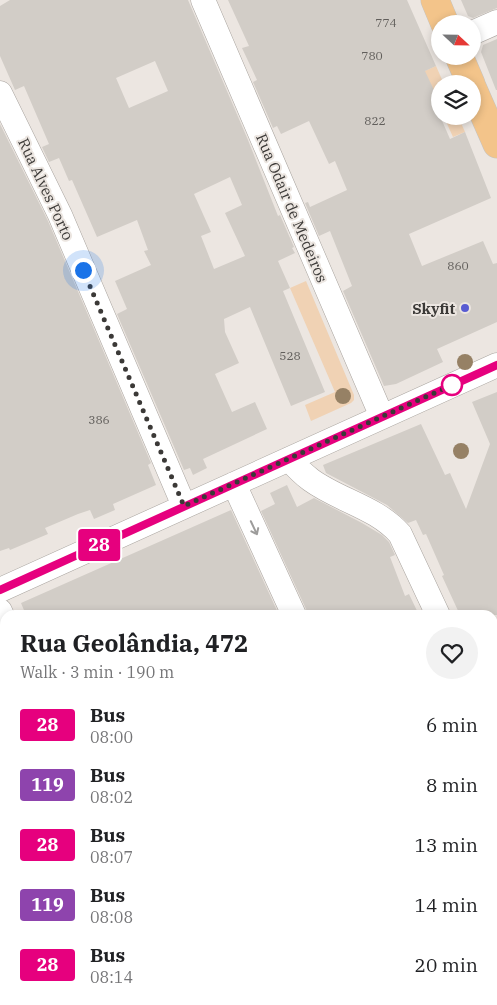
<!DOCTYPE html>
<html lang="en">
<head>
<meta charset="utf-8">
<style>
	body { margin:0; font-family:"IBM Plex Serif",serif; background:#f2f2f2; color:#202124; height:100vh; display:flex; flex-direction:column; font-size:19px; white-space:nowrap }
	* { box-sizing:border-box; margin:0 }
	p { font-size:16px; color:#757577 }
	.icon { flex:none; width:28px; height:28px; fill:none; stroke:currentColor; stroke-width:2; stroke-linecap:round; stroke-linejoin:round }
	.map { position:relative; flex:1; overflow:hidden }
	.side { position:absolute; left:0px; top:610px; width:498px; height:395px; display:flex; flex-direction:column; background:#fff; border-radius:15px 15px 0 0; box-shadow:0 2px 8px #0003 }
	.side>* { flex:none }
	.badge { padding:0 10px; border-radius:4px; font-size:18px; line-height:32px }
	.needle { width:32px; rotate:112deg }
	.controls { position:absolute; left:431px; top:15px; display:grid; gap:10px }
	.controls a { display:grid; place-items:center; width:50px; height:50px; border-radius:50%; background:#fff; box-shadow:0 2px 8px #0003; font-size:25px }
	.you { position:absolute; width:25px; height:25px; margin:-12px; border:4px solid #fff; border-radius:50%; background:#1a73e8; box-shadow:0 0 0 8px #1a73e833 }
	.map>.badge { position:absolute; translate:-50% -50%; box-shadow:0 0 0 2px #fff }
	.round { display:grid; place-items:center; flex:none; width:52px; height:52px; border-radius:26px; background:#f2f2f2 }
	.overview { display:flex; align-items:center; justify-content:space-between; height:85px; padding:0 20px }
	h1 { font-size:24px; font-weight:700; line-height:38px }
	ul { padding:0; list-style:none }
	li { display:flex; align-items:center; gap:15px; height:60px; padding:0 20px }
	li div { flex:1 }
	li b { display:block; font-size:19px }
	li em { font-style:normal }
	li .badge { min-width:55px; font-weight:700; text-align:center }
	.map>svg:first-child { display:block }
	.built { fill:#e8ddd1 }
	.green { fill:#f0d2b4 }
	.building { fill:#d2cdc7; fill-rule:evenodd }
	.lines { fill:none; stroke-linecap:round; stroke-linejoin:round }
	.minor-casing { stroke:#a9a49f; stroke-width:25 }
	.major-casing { stroke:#c4c4c3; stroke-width:29 }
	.minor { stroke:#fff; stroke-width:24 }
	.major { stroke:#f3c48a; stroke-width:28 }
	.tree { fill:#968165 }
	.oneway { stroke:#9d9c9b }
	.line-casing { stroke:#fff; stroke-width:11 }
	.line { stroke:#e6007e; stroke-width:8 }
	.walk { stroke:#3b3937; stroke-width:5; stroke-dasharray:0 9 }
	.poi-dot { fill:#585bd2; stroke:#ece6e1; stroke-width:2 }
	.stop-dot { fill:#fff; stroke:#e6007e; stroke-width:2.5 }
	.labels { text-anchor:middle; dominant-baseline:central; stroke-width:4; stroke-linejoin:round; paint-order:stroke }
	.number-label { font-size:12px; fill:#615e5b }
	.street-label { font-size:15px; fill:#3b3937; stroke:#ece6e1 }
	.poi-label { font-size:15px; font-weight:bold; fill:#3b3937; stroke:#ece6e1; text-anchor:end }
</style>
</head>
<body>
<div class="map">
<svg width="497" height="1005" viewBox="0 0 497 1005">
	<rect width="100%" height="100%" fill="#ece6e1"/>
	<path class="built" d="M0 663 5 675V938L0 940Z"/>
	<path class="green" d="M436 66 444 84H440V103L431 85 420 73Z
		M440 116H458L465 132 453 137 444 117 441 118Z
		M306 281 354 395V400L351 403 311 421 305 405 335 392 290 288Z"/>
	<path class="building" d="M10 0H188L248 140 278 216 280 215 294 247 292 248 295 253 278 261 290 288 283 291 325 392 291 406 250 307 224 319 225 332 239 363 215 374 232 412 255 402 267 429 203 459 207 468 193 475 190 468 184 470 117 314 127 309 115 281 151 265 144 251 148 250 137 220 97 237 72 180 69 181 59 158 49 162 42 147 49 144 24 86 15 90 0 56V6ZM155 61 168 91 129 108 116 78ZM230 177 242 205 225 213 245 256 214 269 201 236 211 232 194 194Z
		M228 0H407L436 66 425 71 440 103V116L450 139 465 132 491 198 409 234 422 266 483 241 493 264 497 263V322L437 349 443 362 396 384 384 386 343 291 352 286 330 231 319 236 305 203 308 202 310 207 347 190 335 161 329 164 309 121 281 134 277 126 273 128 253 82 257 80 242 48 249 46Z
		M461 0H497V8L473 18 468 16Z
		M497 39V90H496L481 52 483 45Z
		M0 124 48 221 151 463 148 465 156 485 113 504 115 510 94 519 90 510 78 514 45 528 48 534 10 550 9 548 0 551Z
		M497 392V615H460L442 576 444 575 426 534 423 535 416 520 408 523 387 505 326 473 323 465 421 424 445 475 450 473 466 509 490 444 472 402Z
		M287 485 297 507 314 498 362 523 382 535 389 542 395 555 390 557 405 596 409 594 419 615H308L306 609 261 511 275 504 270 493Z
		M231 510 279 615H26L21 603Z"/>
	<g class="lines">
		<defs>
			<path id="minor" d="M203 0 382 417
				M472 33 497 22
				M0 93 60 215 184 506
				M289 459C296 467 303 474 311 480 340 501 376 507 400 534L438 615
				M234 484 294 615
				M0 590 497 365
				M0 611 5 622
				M492 881 497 879
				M172 1000 174 1005
				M206 1005 217 1000"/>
			<path id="major" d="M435 0 445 24
				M459 56 471 84
				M472 87 497 144"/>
		</defs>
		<use href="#minor" class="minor-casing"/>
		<use href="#major" class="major-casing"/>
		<use href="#minor" class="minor"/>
		<use href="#major" class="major"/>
	</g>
	<g class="tree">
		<circle cx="465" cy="362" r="8"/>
		<circle cx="343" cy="396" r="8"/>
		<circle cx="461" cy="451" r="8"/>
	</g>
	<defs><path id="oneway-shaft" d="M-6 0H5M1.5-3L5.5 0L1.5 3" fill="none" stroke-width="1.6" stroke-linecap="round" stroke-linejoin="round" transform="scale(1.25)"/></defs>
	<use class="oneway" href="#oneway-shaft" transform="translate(254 528) rotate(65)"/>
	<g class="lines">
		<defs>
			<path id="line" d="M0 590 497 365"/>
		</defs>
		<use href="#line" class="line-casing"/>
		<use href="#line" class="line"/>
		<path class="walk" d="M83 270 184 506 452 385"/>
	</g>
	<circle class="poi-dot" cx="465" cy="308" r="5"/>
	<circle class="stop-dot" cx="452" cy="385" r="10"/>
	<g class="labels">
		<g class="number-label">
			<text x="386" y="22">774</text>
			<text x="372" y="55">780</text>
			<text x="375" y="120">822</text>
			<text x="458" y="265">860</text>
			<text x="290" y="355">528</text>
			<text x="99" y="419">386</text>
		</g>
		<g class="street-label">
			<text transform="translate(46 189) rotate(65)">Rua Alves Porto</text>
			<text transform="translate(292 208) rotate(67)">Rua Odair de Medeiros</text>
		</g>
		<g class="poi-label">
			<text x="455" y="308">Skyfit</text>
		</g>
	</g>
</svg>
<div class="controls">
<a><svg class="needle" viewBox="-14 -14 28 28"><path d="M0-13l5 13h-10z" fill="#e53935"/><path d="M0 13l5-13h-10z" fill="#757577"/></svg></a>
<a><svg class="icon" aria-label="layers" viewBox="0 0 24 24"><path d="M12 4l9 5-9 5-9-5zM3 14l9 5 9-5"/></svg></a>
</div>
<div class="you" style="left:83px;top:270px"></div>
<b class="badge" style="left:99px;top:545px;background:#e6007e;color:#fff">28</b>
<section class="side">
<div class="overview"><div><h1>Rua Geolândia, 472</h1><p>Walk · 3 min · 190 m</p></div><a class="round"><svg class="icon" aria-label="heart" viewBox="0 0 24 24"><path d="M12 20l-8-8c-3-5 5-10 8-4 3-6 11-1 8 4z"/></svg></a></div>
<ul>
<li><span class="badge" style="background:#e6007e;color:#fff">28</span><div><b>Bus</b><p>08:00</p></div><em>6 min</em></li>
<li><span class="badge" style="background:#8e44ad;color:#fff">119</span><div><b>Bus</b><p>08:02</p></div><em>8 min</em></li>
<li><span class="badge" style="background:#e6007e;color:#fff">28</span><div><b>Bus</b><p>08:07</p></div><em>13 min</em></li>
<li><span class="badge" style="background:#8e44ad;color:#fff">119</span><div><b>Bus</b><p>08:08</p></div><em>14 min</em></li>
<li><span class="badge" style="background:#e6007e;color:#fff">28</span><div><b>Bus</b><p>08:14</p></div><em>20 min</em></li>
</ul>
</section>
</div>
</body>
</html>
